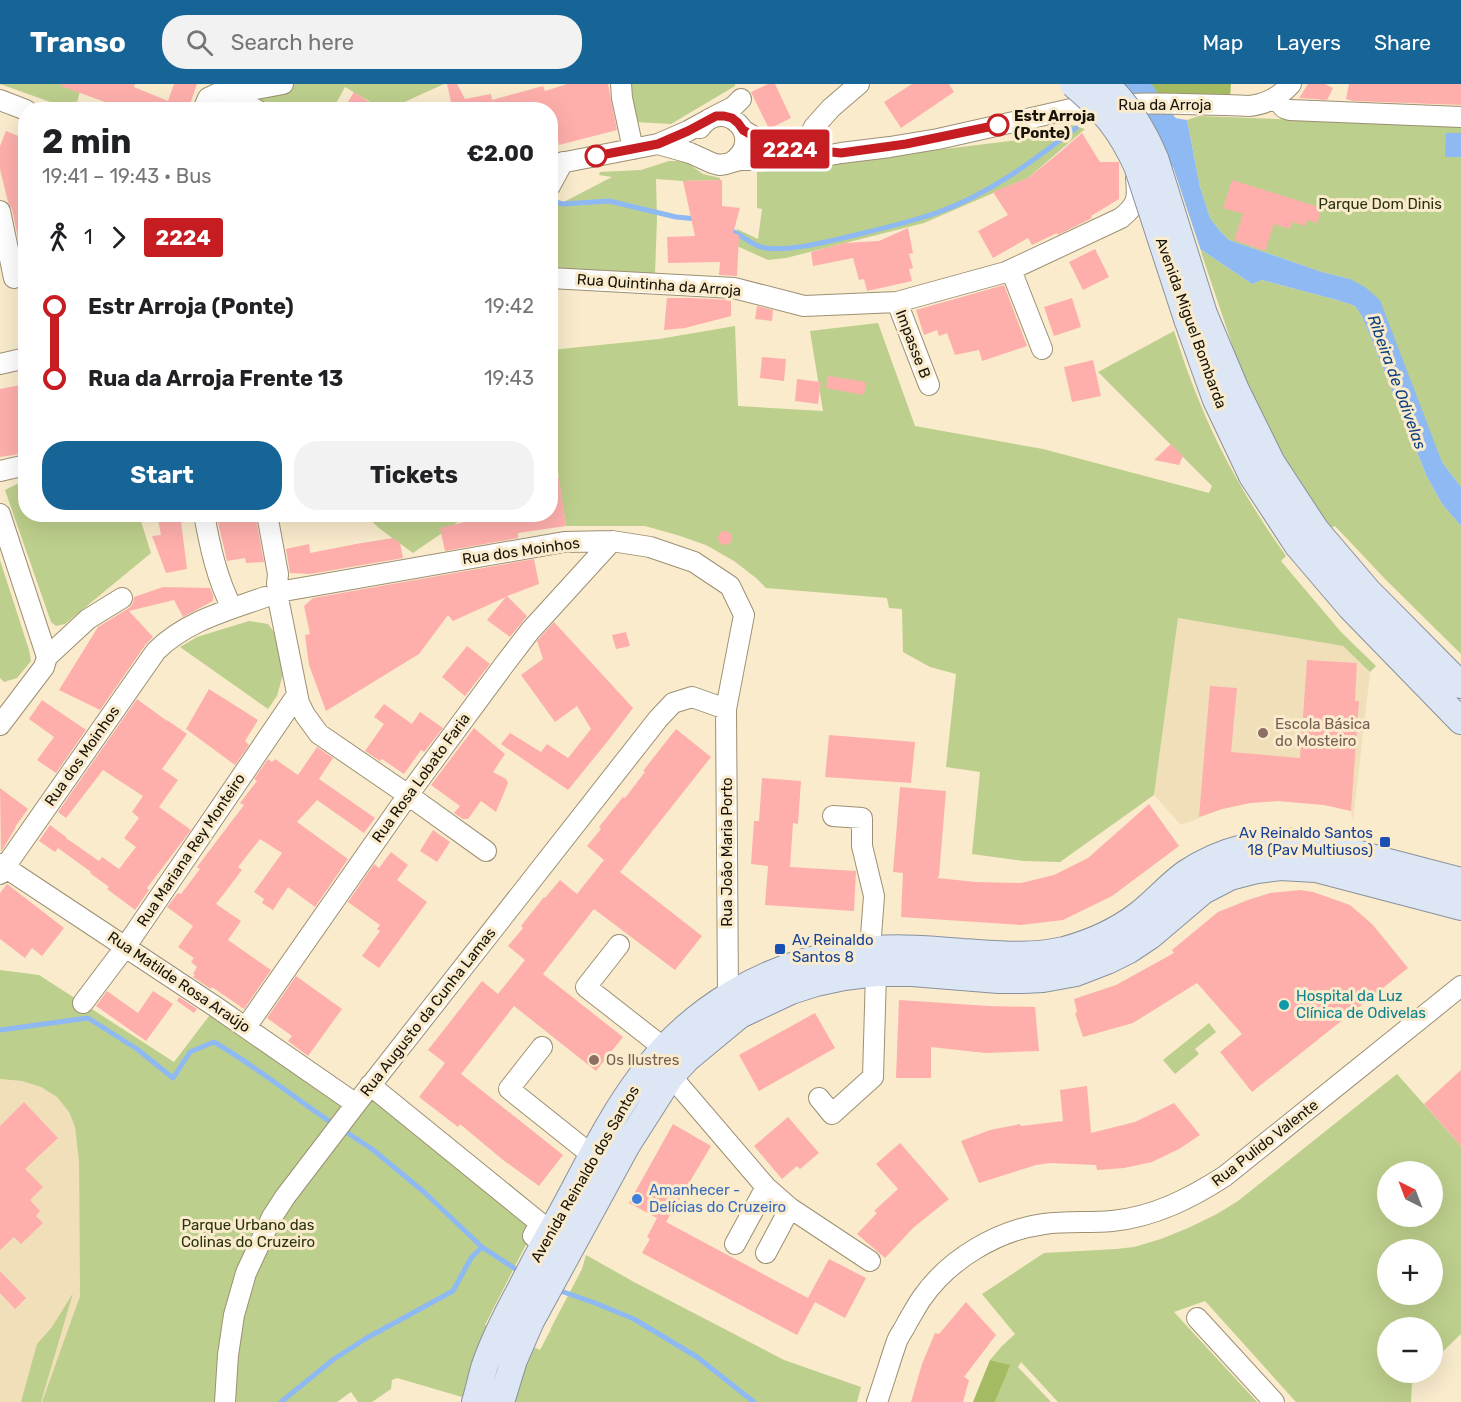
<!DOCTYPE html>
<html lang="en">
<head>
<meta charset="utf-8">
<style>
	body { margin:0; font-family:Rubik,sans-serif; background:#f2f2f2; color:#202124; height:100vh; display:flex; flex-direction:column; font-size:22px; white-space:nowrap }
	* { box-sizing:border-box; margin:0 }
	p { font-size:20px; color:#757577 }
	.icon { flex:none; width:33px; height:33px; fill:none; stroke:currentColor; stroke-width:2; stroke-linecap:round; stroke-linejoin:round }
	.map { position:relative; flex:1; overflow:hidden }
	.panel { position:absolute; left:18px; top:18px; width:540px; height:420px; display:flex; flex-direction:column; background:#fff; border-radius:24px; box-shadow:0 6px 24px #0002 }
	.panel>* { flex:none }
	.badge { padding:0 12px; border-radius:4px; font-size:21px; line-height:39px }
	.needle { width:39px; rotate:318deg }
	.controls { position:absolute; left:1377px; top:1077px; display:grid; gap:12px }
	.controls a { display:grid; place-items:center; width:66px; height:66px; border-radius:50%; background:#fff; box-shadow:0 6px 24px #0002; font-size:30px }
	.map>.badge { position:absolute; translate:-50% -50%; box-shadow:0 0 0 3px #fff }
	.legs { display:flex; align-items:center; gap:9px; height:66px; padding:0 24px; font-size:20px }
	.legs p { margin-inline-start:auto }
	.head { display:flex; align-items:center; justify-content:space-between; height:102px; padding:0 24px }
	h1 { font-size:33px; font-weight:700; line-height:45px }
	.primary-button { display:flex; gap:12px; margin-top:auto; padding:12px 24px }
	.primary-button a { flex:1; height:69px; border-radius:24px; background:#176597; color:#fff; font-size:24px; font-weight:700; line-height:69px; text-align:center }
	.primary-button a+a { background:#f2f2f2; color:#202124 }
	ul { padding:0 24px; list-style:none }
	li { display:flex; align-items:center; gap:21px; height:72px; font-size:22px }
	li i { display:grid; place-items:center; width:9px; height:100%; margin:0 8px; background:currentColor }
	li i::after { content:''; width:15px; height:15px; margin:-8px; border:4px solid; border-radius:50%; background:#fff }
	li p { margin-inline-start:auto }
	li:first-child i { background:linear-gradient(#0000 50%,currentColor 0) }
	li:last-child i { background:linear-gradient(currentColor 50%,#0000 0) }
	header { display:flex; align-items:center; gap:36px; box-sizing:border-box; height:84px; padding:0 30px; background:#176597; color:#fff }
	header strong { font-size:28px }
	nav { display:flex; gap:33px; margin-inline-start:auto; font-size:21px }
	.search { width:420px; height:54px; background:#f2f2f2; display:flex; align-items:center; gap:15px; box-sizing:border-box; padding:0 21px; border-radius:24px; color:#757577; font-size:22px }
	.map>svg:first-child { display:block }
	.built { fill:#f0dfb9 }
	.green { fill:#bdcf8c; fill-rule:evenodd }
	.forest { fill:#a5bb63 }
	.water { fill:#8fb9f2 }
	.pier { fill:#f9ebcc }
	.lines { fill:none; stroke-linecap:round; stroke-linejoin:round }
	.stream { stroke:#8fb9f2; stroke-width:5 }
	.river { stroke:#8fb9f2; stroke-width:30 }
	.building { fill:#feafac }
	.minor-casing { stroke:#9d9073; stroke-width:22 }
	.major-casing { stroke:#8a919d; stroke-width:28 }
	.minor { stroke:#fff; stroke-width:20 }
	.major { stroke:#dde6f4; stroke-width:26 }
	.major-bridge-casing { stroke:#8a919d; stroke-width:28; stroke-linecap:butt }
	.major-bridge { stroke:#dde6f4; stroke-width:26 }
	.line-1-casing { stroke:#fff; stroke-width:14 }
	.line-1 { stroke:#c61d23; stroke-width:9 }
	.stop-1-dot { fill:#fff; stroke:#c61d23; stroke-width:3 }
	.education-dot { fill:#8d6e63; stroke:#f9ebcc; stroke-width:2 }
	.transit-dot { fill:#1a4fb4; stroke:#f9ebcc; stroke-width:2 }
	.culture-dot { fill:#0f9aa8; stroke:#f9ebcc; stroke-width:2 }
	.shop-dot { fill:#3f7fe0; stroke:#f9ebcc; stroke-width:2 }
	.labels { text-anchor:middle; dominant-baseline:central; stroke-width:6; stroke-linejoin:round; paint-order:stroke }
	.street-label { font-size:15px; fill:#191409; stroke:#f9ebcc }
	.stop-label { font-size:15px; font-weight:bold; fill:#191409; stroke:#f9ebcc; text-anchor:start }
	.park-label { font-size:15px; fill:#2a330d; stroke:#f9ebcc }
	.education-label { font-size:15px; fill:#785e54; stroke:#f9ebcc; text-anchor:start }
	.transit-label { font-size:15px; fill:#164399; stroke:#f9ebcc; text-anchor:end }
	.culture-label { font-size:15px; fill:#0d838f; stroke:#f9ebcc; text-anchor:start }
	.shop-label { font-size:15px; fill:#366cbe; stroke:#f9ebcc; text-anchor:start }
	.water-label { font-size:16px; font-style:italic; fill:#0d417f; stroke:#f9ebcc }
</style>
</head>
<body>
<header>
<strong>Transo</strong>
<div class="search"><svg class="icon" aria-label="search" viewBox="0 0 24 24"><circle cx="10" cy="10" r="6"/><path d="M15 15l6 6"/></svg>Search here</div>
<nav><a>Map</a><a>Layers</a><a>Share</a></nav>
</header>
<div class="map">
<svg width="1461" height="1318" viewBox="0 0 1461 1318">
	<rect width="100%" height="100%" fill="#f9ebcc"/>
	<path class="built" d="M1178 534 1343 562 1370 588 1353 737 1351 726 1324 721 1278 717 1250 719 1222 725 1181 741 1154 711Z
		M0 995 22 997 41 1003 57 1013 69 1028 75 1043 79 1078 80 1212 42 1318H0Z"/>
	<path class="green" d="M0 0H82L77 18 97 25H70Z
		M245 0H444L389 25H382L345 3 333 25 230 26Z
		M627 0H735V2L671 40 634 38Z
		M1199 32 1461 42V403L1442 378 1350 195 1322 188 1229 156 1220 147 1210 134 1200 103 1187 36Z
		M1072 41 1085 45 1028 94 924 139 786 174 768 176 737 162V145L758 155 762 125 757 124V88L1026 55Z
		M669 77H679L686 78 703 90 720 94V96L683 97 656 95 657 135 655 190 551 184 550 122 560 120 612 93 599 91 600 88 641 86Z
		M1200 165 1252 200 1262 196 1337 216 1355 222 1362 232 1427 393 1442 420 1461 442V570L1385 495 1335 442 1330 444 1299 398 1273 353 1240 284Z
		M878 239 915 342 1043 365 1209 409 1212 402 1098 288 1174 247C1180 264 1185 282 1192 299 1215 361 1248 419 1286 472L1281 477 1341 548 1376 582 1370 588 1343 562 1178 534 1154 711 1060 778 1024 777 972 770 980 688 946 683 956 590 930 583 903 568 902 525 889 524 887 514 766 504 756 494 734 477 706 461 677 451 645 442H566L555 369 551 372V266L659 255 735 242 738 322 823 327 810 247Z
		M25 396 26 430 139 431 151 469 65 540 56 542 51 538 5 406Z
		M365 431H468L413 469 380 445Z
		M0 476 29 566 31 577 17 594 4 598 0 594Z
		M249 537 268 540 280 556 284 586 277 612 268 625 180 563 197 553Z
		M0 886 39 891 174 978 216 923 355 1019 370 1001 537 1139 485 1241 540 1266 550 1247 552 1248 550 1246 582 1185 586 1171 634 1198 784 1276 861 1303 857 1318H479L397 1294 392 1296 391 1305 372 1318H358L351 1308 337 1318H42L80 1212 79 1078 75 1043 69 1028 57 1013 41 1003 22 997 0 995Z
		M1209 939 1216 948 1195 965 1199 970 1175 990 1163 976Z
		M1397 990 1461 1062V1250L1433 1277 1432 1244H1388V1288L1422 1289 1412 1300 1411 1318H1296L1205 1217 1174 1228 1257 1318H1058L1021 1278 1018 1283 1051 1318H995L1009 1281 990 1276 1002 1262 1015 1250 982 1210 1044 1169 1116 1165 1134 1163 1161 1155 1188 1144 1217 1130 1238 1117ZM1388 1088H1432V1132H1388ZM1388 1166H1432V1210H1388Z
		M73 1209 41 1318H21L37 1260 52 1243Z"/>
	<path class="forest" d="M1122 0H1231L1230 14 1132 9Z
		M990 1276 1010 1281 995 1318H973Z"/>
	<path class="water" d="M1150 30 1187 36 1200 103 1210 134 1220 147 1229 156 1322 188 1350 195 1365 203 1380 216 1442 378 1461 403V442L1442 420 1427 393 1362 232 1355 222 1337 216 1262 196 1252 200 1200 165 1160 44Z
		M1446 49H1461V73H1445Z"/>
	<path class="pier" d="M1148 28 1160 44 1202 170 1197 166 1158 45 1148 32Z"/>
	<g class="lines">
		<path class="stream" d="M555 118 563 120 609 117 676 133 697 135
			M729 146C742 150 753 163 765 164 790 167 822 159 847 153 876 146 907 139 936 129 988 111 1033 77 1076 44
			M0 946 88 934 137 965 173 994 190 968 214 958C256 982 294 1014 335 1041
			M343 1046 372 1065 424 1108 482 1163
			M555 1205 595 1219 634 1235 697 1273 754 1318
			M281 1318 334 1275 365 1255 453 1207 471 1174 482 1163 520 1188"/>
		<path class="river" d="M1133 0 1165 45 1176 68"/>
	</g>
	<path class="building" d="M62 0H135L134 3 168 17 174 0H197L188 26H137L118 18 116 22 61 2Z
		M447 0H457L465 15 491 10 492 16 543 2 545 7 567 0H608L617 46 559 61 558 56 550 58V26H445V20L451 18Z
		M768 0H775L791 34 769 45 751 8Z
		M912 0H949L954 8 901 44 884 18Z
		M1308 0H1325L1333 4 1327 16 1299 14Z
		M1349 0H1461V21L1353 17 1346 15Z
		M354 8 381 26H343Z
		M6 47 26 55V168H21L12 125 8 118 0 85V62Z
		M1082 49 1100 78H1119V115L1091 132 1092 134 1058 151 1057 149 1032 161 1028 154 993 174 978 147 1008 131 993 108 1028 94 1059 69Z
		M722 96V122L740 124 733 149 739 151 737 192 719 191 720 178 668 179 667 153 695 152 683 97Z
		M1232 96 1322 124 1317 139 1307 136 1305 142 1292 138 1290 145 1274 140 1265 167 1234 156 1243 130 1223 124Z
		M908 144 913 169 909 170 913 184 909 185 912 197 867 207 864 195 859 196 853 174 813 182 811 168 845 159 879 157Z
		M1095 165 1109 193 1083 206 1069 178Z
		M1004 201 1027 262 982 277 979 266 955 271 947 249 939 252 937 246 924 251 916 226Z
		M667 214H691L731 216V232L685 244 664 246Z
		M1072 214 1081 243 1054 252 1044 223Z
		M757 222 773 226 772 237 755 235Z
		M762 273 786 275 784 297 760 294Z
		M1093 276 1101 312 1072 318 1064 283Z
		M828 292 866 298 864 311 826 304Z
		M797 295 821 298 818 320 795 317Z
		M26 300V369L0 373V305Z
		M1171 360 1183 372 1179 381 1154 376Z
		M550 394H559L566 442 518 449V454L445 467 440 444 469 437 467 430H550Z
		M157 430H180L187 485 166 489 152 452 161 451Z
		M216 430H255L264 478 246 479 245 474 227 477Z
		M718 454a7 7 0 1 1 14 0a7 7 0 1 1-14 0Z
		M393 454 400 459 403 474 310 490 290 489 286 465 309 460 310 469 356 460Z
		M534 475 539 500 507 512 527 532 510 553 487 536 506 513 453 537 448 531 419 570 326 627 309 581 305 551 310 550 304 522 313 514Z
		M163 503 210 504 213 511V517L183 533 174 516 129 527 153 553 146 560 100 626 59 606 98 543 129 524 133 519 134 513Z
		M554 538 633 624 607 658 568 706 501 660 510 649 541 668 547 660 568 674 591 645 577 622 555 638 521 591 543 575 537 557Z
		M626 548 630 562 616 565 612 551Z
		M467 562 490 580 465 612 442 593Z
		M1307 576 1357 579 1355 617H1359L1351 727 1324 721 1278 717 1250 719 1222 725 1199 733 1210 602 1237 604 1231 668 1300 674Z
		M209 605 258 636 245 657 249 661 235 681 186 645Z
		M137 615 167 637V636L187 650 162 685 178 696 159 723 191 746 147 804 149 806 135 826 107 805 109 803 90 789 91 788 58 764 55 768 39 757 50 741 66 753V754L99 777 102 773 119 785 136 763 124 754 139 734 132 728 143 712 103 686 66 734 58 728Z
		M42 616 86 646 56 689 37 676 54 653 29 635Z
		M384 620 412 640 420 628 443 644 424 668 421 666 404 690 382 675 380 677 365 667 384 640 374 633Z
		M474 644 505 670 493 688 506 695 508 699 496 728 481 717 468 735H463L454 729 460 722 431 701Z
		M676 645 711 673 620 788 702 852 675 886 594 825 543 890 623 953 596 987 514 922 461 990 563 1071 539 1102 503 1076 460 1040 458 1043 419 1013 445 979 428 966 482 897 498 910 525 876 508 862 523 844 521 842 544 813 545 814 560 796 577 810 604 776 587 762 601 745 599 743 623 713 625 714 645 688 643 687Z
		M829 651 915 658 911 699 825 693Z
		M317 663 333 674 319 695 375 734 364 749 317 716 297 738 348 775 315 823 288 803 273 826 262 819 264 815 254 808 282 769 260 755 238 783 242 786 216 820 241 837 228 856 271 886 244 925 212 903 211 905 193 893 195 891 193 890 197 883 191 878 194 874 178 863 193 842 167 823 178 809 181 810 200 785 197 783 244 721 240 719 257 697 254 695 268 675 272 678 275 675 298 691Z
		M762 694 801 697 798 740 793 739 790 783 856 787 854 827 765 821 768 782 751 780 754 737H759Z
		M900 703 946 707 939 792 937 794 976 798 1021 799 1054 791 1088 774 1149 720 1179 762 1112 812 1063 836 1021 841 901 833 903 789 893 788Z
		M0 704 28 725 15 743H16L1 768Z
		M433 746 450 758 437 778 420 767Z
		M391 768 408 781 397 796 427 818 379 884 362 872 380 847 377 845 380 841 348 818 374 780 379 784Z
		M7 800 64 844 42 872 32 864 25 874 0 855V809Z
		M1300 806 1313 808 1350 821 1372 840 1408 884 1252 1008 1220 968 1242 950 1197 899 1133 939 1083 953 1075 929 1077 928 1074 915 1116 901 1174 869 1172 866 1218 828 1248 816 1270 809Z
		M296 892 342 925 308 972 288 957 292 952 267 934Z
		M107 907 138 929 153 907 173 920 146 957 96 922Z
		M179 913 197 925 194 929 177 917Z
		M899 916 989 922 1035 923 1039 967 985 969 931 963V994H896Z
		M815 929 835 964 759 1007 739 971Z
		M1461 986V1062L1424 1020Z
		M1087 1002 1091 1049 1135 1038 1174 1019 1200 1051 1179 1065 1152 1078 1124 1084 1097 1086 1096 1081 1050 1079 1036 1081 979 1099 961 1057 990 1046 1020 1040 1021 1042 1063 1037 1060 1006Z
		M24 1018 58 1054 25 1085 43 1103 30 1116 40 1127 36 1132 43 1139 21 1160 14 1153 0 1166V1042Z
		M788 1033 819 1069 800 1085 797 1082 782 1095 754 1062Z
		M673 1040 711 1062 666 1138 808 1214 829 1175 866 1194 845 1234 815 1218 797 1251 642 1169 650 1155 647 1153 657 1134 629 1119Z
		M900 1059 949 1115 913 1144 885 1174 857 1150 877 1129 874 1127 898 1105 876 1080Z
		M0 1187 26 1214 15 1225 0 1209Z
		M966 1218 996 1251 964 1293 969 1296 963 1318H911L922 1280 935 1249 939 1250Z"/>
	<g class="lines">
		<defs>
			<path id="minor" d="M621 0 622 14 633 65
				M224 4 236 16 257 26
				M1275 14 1284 24 1290 26 1461 33
				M0 16 26 26
				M203 26 208 14 225 6 256 5 283 0
				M715 32 733 23 741 15
				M700 44C724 11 767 54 732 78
				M743 46C761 58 775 65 797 65
				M658 60 690 69 712 79 719 81 726 80 740 76H803L841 69 890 63 938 55 1071 25C1130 16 1189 20 1249 22 1267 20 1279 13 1291 0
				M804 65 814 43 831 24 859 0
				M550 81 658 60 688 47 708 36
				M550 102 563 78
				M0 127 14 194
				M1011 186 1042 265
				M550 194 734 204 804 222 897 218 1006 188 1121 134C1138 120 1138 115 1136 94
				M897 218 929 301
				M0 280 26 274
				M0 387 26 381
				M0 430 47 573 44 583 0 641
				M204 430C210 463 217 495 232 524
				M267 430 278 490 277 500
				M284 507 564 458 612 457 650 463 694 478 730 502 744 531 726 625 728 910
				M279 519 299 619 305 631 319 650 408 711 486 767
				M47 573 88 535 122 514
				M833 732 862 734V762L874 812 870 865
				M0 780 216 923 356 1020
				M0 790 156 567C186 537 226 527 265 513
				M619 861 586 903 664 964
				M83 919 126 862 297 611
				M246 943 408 711 504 581 530 547 612 457
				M542 963 509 1005 593 1072
				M671 992 766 1103
				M370 1001 540 1139 533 1152 545 1158
				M819 1014 832 1030 873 993 876 889
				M790 1124 870 1177
				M735 1160 766 1103 790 1124 766 1169
				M1197 1234 1274 1318
				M225 1318 228 1271 234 1231 246 1189 272 1133 285 1113 356 1020 658 635 673 619 692 613 726 625
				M877 1318C884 1298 890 1277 897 1257 900 1250 905 1244 908 1237 913 1229 917 1221 922 1214 949 1175 998 1146 1044 1140 1066 1137 1090 1139 1112 1137 1154 1133 1191 1114 1225 1092L1461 902"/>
			<path id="major" d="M1204 230 1236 306 1272 379 1316 446 1368 507 1461 601
				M1187 235 1216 316 1252 392 1298 462 1351 524 1461 637
				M475 1318C479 1306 481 1293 485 1281 494 1255 507 1230 520 1206 533 1180 547 1154 562 1128 587 1082 610 1033 642 991 690 926 763 882 843 869 883 862 923 864 963 868 996 870 1031 874 1064 866 1090 859 1117 847 1138 831 1155 818 1169 801 1186 789 1220 766 1266 754 1307 759 1332 762 1357 769 1381 776 1408 783 1434 790 1461 797
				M501 1318 514 1276 531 1237 627 1061 671 992 688 974 740 931 791 907 816 899 844 893 876 889H912L999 896H1023L1043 895 1076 889 1107 877 1129 866 1150 852 1203 807 1230 793 1257 786 1280 783 1316 785 1461 823"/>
		</defs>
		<use href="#minor" class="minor-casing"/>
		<use href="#major" class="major-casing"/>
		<use href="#minor" class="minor"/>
		<use href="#major" class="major"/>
		<defs>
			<path id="major-bridge" d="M1073 0C1104 26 1120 45 1137 82L1187 235
				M1105 0C1128 20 1143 46 1155 74L1204 230"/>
		</defs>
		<use href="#major-bridge" class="major-bridge-casing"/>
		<use href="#major-bridge" class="major-bridge"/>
	</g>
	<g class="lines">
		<defs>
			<path id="line-1" d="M596 72 658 60 688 47 716 32H724L732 34 738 39 743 46 771 62 786 65H804L841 69 906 60 998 41"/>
		</defs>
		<use href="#line-1" class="line-1-casing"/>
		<use href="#line-1" class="line-1"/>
	</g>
	<g class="stop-1-dot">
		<circle cx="998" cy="41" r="10"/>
		<circle cx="596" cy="72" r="10"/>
	</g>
	<g class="education-dot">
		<circle cx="1263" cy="649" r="6"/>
		<circle cx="594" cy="976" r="6"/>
	</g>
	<g class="transit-dot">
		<rect x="1379" y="752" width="12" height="12" rx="3"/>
		<rect x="774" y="859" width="12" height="12" rx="3"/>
	</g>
	<circle class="culture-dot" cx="1284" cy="921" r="6"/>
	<circle class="shop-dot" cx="637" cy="1115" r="6"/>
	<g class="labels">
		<g class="street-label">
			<text x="1165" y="21">Rua da Arroja</text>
			<text transform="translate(659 201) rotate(4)">Rua Quintinha da Arroja</text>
			<text transform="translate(1191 239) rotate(70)">Avenida Miguel Bombarda</text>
			<text transform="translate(913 260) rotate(69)">Impasse B</text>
			<text transform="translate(521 467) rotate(-8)">Rua dos Moinhos</text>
			<text transform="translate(82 672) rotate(-55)">Rua dos Moinhos</text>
			<text transform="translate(421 694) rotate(-54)">Rua Rosa Lobato Faria</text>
			<text transform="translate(191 766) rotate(-56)">Rua Mariana Rey Monteiro</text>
			<text transform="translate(727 768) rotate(-90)">Rua João Maria Porto</text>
			<text transform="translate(179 898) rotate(34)">Rua Matilde Rosa Araújo</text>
			<text transform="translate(428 928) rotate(-52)">Rua Augusto da Cunha Lamas</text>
			<text transform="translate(1265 1059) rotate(-38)">Rua Pulido Valente</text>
			<text transform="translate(585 1090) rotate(-60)">Avenida Reinaldo dos Santos</text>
		</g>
		<g class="stop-label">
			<text x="1014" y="32">Estr Arroja<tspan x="1014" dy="17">(Ponte)</tspan></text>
		</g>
		<g class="park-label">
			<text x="1380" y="120">Parque Dom Dinis</text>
			<text x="248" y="1141">Parque Urbano das<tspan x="248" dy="17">Colinas do Cruzeiro</tspan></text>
		</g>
		<g class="education-label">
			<text x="1275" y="640">Escola Básica<tspan x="1275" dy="17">do Mosteiro</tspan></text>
			<text x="606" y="976">Os Ilustres</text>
		</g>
		<g class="transit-label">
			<text x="1373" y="749">Av Reinaldo Santos<tspan x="1373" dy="17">18 (Pav Multiusos)</tspan></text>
			<text x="792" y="856" text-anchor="start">Av Reinaldo<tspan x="792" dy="17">Santos 8</tspan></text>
		</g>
		<g class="culture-label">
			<text x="1296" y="912">Hospital da Luz<tspan x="1296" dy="17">Clínica de Odivelas</tspan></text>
		</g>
		<g class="shop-label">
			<text x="649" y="1106">Amanhecer -<tspan x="649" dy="17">Delícias do Cruzeiro</tspan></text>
		</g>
		<g class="water-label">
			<text transform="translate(1397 298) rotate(70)">Ribeira de Odivelas</text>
		</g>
	</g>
</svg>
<div class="controls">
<a><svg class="needle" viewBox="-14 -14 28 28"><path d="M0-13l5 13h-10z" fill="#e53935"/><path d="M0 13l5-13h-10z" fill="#757577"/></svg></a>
<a>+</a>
<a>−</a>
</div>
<b class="badge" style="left:790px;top:65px;background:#c61d23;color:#fff">2224</b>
<section class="panel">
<div class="head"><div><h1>2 min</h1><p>19:41 – 19:43 · Bus</p></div><b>€2.00</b></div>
<div class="legs"><svg class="icon" aria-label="walk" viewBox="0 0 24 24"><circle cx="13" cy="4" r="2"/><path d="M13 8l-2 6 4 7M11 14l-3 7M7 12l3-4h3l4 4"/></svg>1<svg class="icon" aria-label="forward" viewBox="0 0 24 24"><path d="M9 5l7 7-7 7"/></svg><b class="badge" style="background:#c61d23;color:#fff">2224</b></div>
<ul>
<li><i style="color:#c61d23"></i><b>Estr Arroja (Ponte)</b><p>19:42</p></li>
<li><i style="color:#c61d23"></i><b>Rua da Arroja Frente 13</b><p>19:43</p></li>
</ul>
<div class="primary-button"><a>Start</a><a>Tickets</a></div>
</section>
</div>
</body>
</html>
